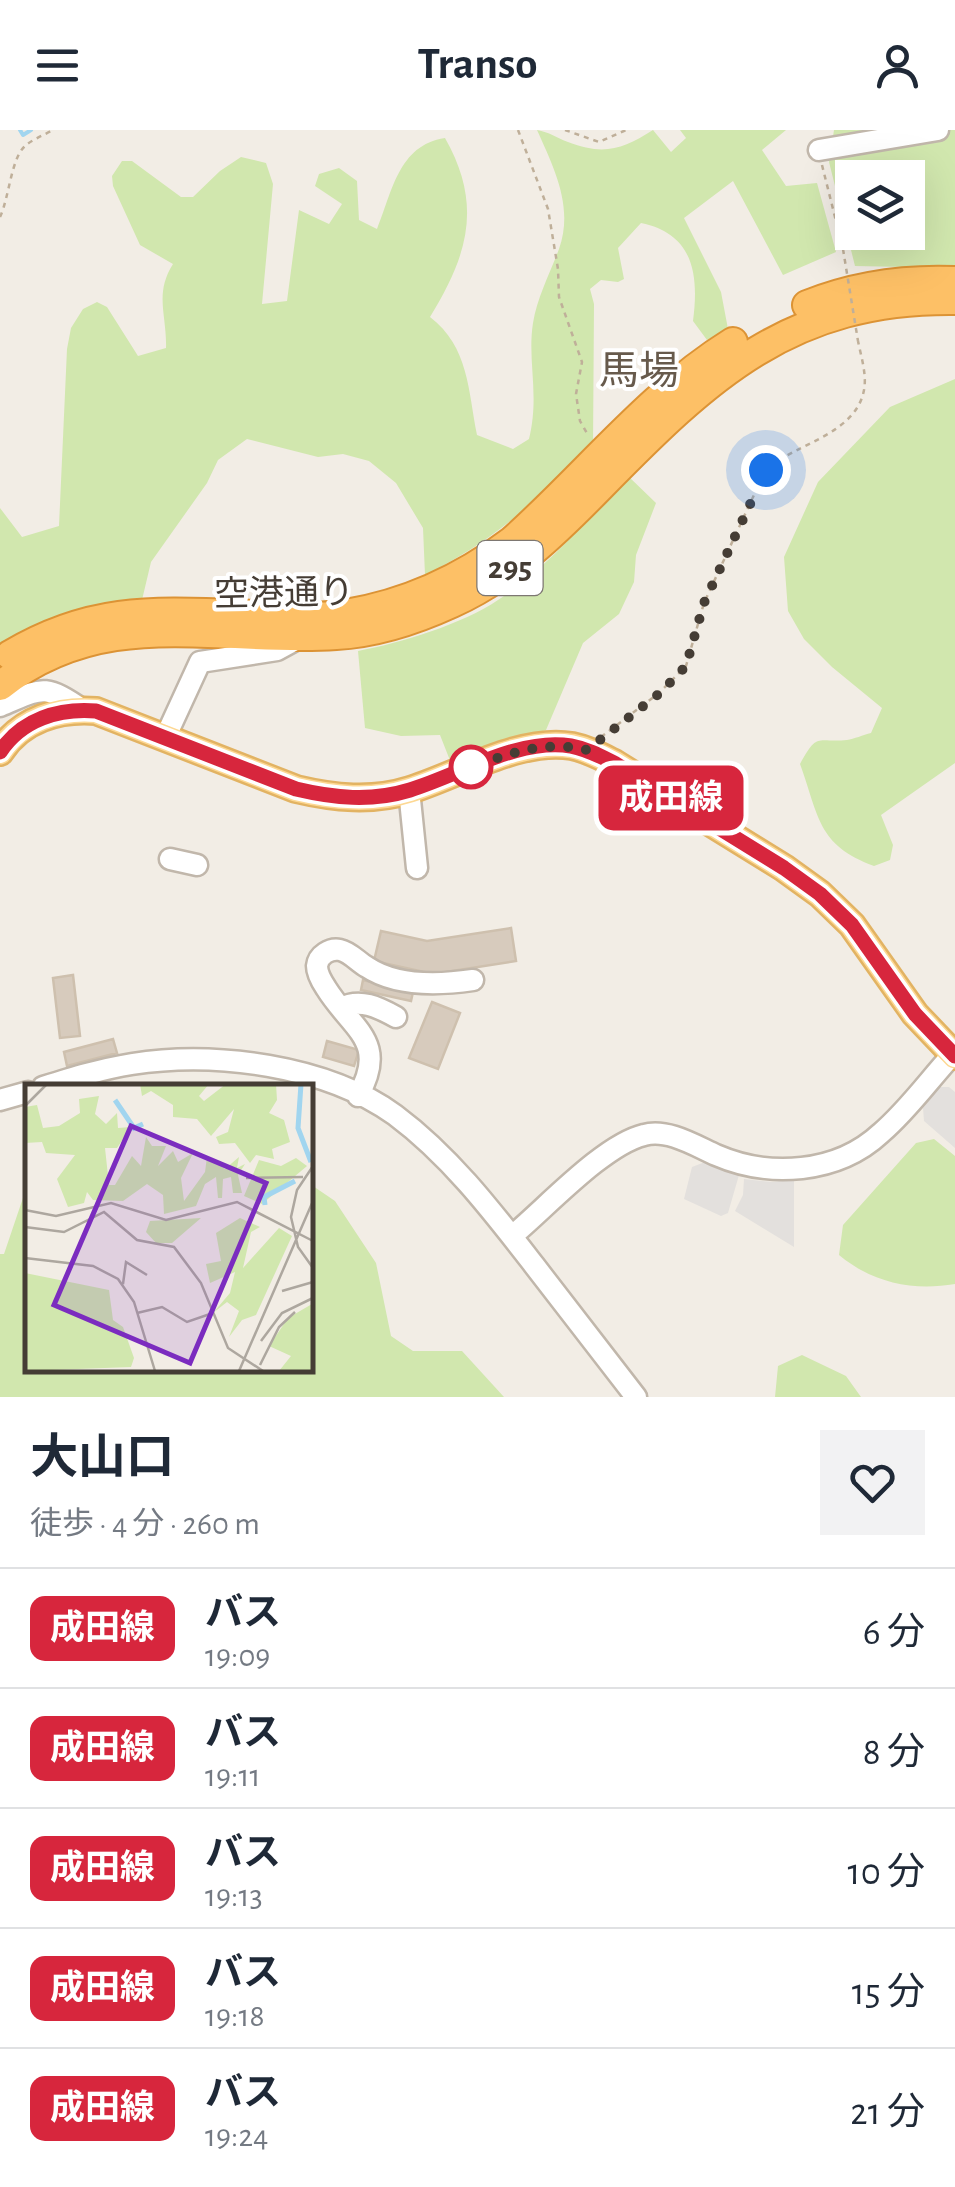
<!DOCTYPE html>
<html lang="ja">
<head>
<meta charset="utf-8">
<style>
	body { margin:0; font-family:"Alegreya Sans","Noto Sans JP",sans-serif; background:#f2f2f3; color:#1f2937; height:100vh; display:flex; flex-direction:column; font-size:38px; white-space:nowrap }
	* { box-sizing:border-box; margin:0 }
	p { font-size:32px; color:#747a83 }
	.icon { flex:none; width:55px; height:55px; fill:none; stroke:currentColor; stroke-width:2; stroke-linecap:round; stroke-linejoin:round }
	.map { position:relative; height:1267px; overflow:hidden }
	.sheet { display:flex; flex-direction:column; background:#fff; flex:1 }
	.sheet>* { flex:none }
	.badge { padding:0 20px; border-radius:15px; font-size:35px; line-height:65px }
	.buttons { position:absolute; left:835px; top:30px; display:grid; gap:20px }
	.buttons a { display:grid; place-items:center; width:90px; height:90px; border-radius:0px; background:#fff; box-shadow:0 10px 40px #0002; font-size:50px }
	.you { position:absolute; width:50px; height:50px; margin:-25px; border:8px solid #fff; border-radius:50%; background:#1a73e8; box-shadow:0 0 0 15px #1a73e833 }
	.map>.badge { position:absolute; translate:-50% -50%; box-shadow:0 0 0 5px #fff }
	.round { display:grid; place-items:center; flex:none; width:105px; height:105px; border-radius:0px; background:#f2f2f3 }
	.headline { display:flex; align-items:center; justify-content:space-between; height:170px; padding:0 30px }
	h1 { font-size:48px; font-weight:700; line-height:75px }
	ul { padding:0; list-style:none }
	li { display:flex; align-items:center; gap:30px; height:120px; padding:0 30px; border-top:2px solid #e0e1e3 }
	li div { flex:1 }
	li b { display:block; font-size:38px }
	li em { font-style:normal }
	li .badge { min-width:110px; font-weight:700; text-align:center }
	header { display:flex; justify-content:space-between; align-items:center; height:130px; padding:0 30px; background:#fff; font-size:45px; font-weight:700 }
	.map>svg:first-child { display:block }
	.green { fill:#d1e7ae; fill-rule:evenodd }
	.parking { fill:#e3e0dd }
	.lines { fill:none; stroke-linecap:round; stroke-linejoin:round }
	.stream { stroke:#a1d5ef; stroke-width:4 }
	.building { fill:#d7cbbd; stroke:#cec0ae; stroke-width:2.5 }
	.minor-casing { stroke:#c1b7ab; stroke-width:25 }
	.major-casing { stroke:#e2b363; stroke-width:30 }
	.highway-casing { stroke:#dc9335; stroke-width:32 }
	.path { stroke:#bfaf99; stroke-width:2.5; stroke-dasharray:5 5; stroke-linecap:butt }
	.minor { stroke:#fff; stroke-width:20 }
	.major { stroke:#fdd893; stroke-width:25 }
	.highway { stroke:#fdc066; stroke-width:28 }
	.path-bridge { stroke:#bfaf99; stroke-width:2.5; stroke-dasharray:5 5; stroke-linecap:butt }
	.line-casing { stroke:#fff; stroke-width:22 }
	.line { stroke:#d7263d; stroke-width:15 }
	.walk { stroke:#453d35; stroke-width:10; stroke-dasharray:0 18 }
	.stop-dot { fill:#fff; stroke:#d7263d; stroke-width:5 }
	.labels { text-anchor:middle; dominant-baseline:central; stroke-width:8; stroke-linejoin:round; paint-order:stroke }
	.shield { fill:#fff; stroke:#7d7772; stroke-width:2.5 }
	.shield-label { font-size:32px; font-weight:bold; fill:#453d35 }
	.street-label { font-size:35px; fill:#453d35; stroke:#fff }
	.quarter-label { font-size:40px; fill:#675a4c; stroke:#fff }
	.inset-river { fill:none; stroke:#a1d5ef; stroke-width:5 }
	.inset-road { fill:none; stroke:#ada79f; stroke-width:2.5 }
	.view { fill:#7b2cbf; fill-opacity:0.15; stroke:#7b2cbf; stroke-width:5 }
	.inset-edge { fill:none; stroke:#453d35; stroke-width:5 }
</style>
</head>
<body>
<header><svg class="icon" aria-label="menu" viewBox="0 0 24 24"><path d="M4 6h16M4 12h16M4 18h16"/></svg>Transo<svg class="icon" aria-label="person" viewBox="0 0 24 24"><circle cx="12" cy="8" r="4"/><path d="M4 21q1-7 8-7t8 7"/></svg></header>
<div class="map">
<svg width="955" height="1267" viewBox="0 0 955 1267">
	<rect width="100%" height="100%" fill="#f2ede5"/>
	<path class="green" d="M537 0C549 2 557 8 568 12 604 26 623 19 653 0L671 22 686 8 680 0H786L762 20 786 56 817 53 836 122 783 145 733 51 684 88 721 162 728 199 707 210 693 191C699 145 694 104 641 93L618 118 624 149 618 152 601 150 590 159 594 174 593 318C537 370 494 411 425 445L423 398 396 353 369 331 343 324 318 327 247 309 218 330 207 353 151 432 142 470C83 476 50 483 0 516V378L22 407 59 396 67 219 71 198 83 179 97 172 107 177 138 226 166 218C167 185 154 164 173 134L140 115 113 56 112 46 122 31H132L181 67H193L220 41 241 27 266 33 273 54 262 174 287 171 299 80 329 94 342 74 315 56 319 44 339 38 357 51 359 90 377 99C392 63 398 15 445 8 483 75 468 125 430 187 469 217 468 260 477 305L513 319 529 309C540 264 527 232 533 193 537 168 550 143 559 119 574 77 554 38 537 0Z
		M834 0H955V138L855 136 829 32ZM852 48H908V102H852Z
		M955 249V633L881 685 893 715 890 730 874 736C817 715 819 686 800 634 818 601 817 613 847 610 854 609 863 605 871 603L882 578 832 537 804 509 788 481 784 427 818 352 890 277Z
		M627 345 656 373 636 425 634 452 619 484 583 513 546 600 451 633 440 605 401 606 365 598 358 521C400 513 463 494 498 470 548 437 588 390 627 345Z
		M934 1009 955 1026V1154C912 1161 873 1153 839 1125L843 1095 916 1013Z
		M310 1054 335 1071 376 1133 391 1206 413 1221H462L504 1267H0V1124H4L25 1062 28 1240H310Z
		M802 1225 846 1246 861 1267H775L778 1236Z"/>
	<path class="parking" d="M940 957H949L955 962V1018L924 991 923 978Z
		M705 1032 739 1045 728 1083 721 1086 684 1069 692 1037Z
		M744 1049 772 1052 794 1049V1117L735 1081 743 1065Z"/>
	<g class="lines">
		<path class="stream" d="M20 0 23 5 31 0"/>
	</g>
	<path class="building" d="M511 798 516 831 433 844 374 831 381 801 427 811Z
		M73 845 80 906 60 908 53 848Z
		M363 850 413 862 411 871 361 860Z
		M432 872 460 883 438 939 409 928Z
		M113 909 117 923 67 936 64 922Z
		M327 911 359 920 354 936 323 927Z"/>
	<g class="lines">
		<defs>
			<path id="minor" d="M819 20 938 0
				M0 576C43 558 43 553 83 580
				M165 608 200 532 277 520 299 508
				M409 660 417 738
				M170 729 197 735
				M341 878C360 868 378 877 396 887
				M43 957C72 948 101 939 132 934 214 921 326 935 395 985 450 1026 492 1081 534 1135 568 1179 602 1223 636 1267
				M358 966C389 911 352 900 326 858 322 852 317 843 317 836 318 825 330 818 340 820 350 822 358 832 367 837 397 857 439 855 473 850
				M0 970 28 962
				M512 1106C546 1078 603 1015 644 1005 667 998 696 1016 716 1025 769 1048 837 1044 881 1003 908 980 929 950 953 924"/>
			<path id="major" d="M0 622C21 589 59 578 96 581L296 659C334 668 372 672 410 660 458 645 521 607 572 616 587 619 600 626 614 633L784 738 820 764 852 795 915 884 955 926"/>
			<path id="highway" d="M807 175C854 156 905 149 955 151
				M10 525C97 473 164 482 261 485 289 486 318 489 346 484 407 474 463 448 512 411 586 345 649 264 733 212
				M0 556C105 473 215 513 336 505 376 503 415 490 452 473 510 447 556 402 600 357 708 247 790 168 955 170"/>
		</defs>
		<use href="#minor" class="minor-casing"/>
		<use href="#major" class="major-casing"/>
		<use href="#highway" class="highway-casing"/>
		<path class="path" d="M518 0 548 79 558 139 559 167 582 232 576 264 580 291 588 305
			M565 0 599 12 626 0
			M822 35 843 119
			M0 87C9 68 11 30 24 17 31 10 44 5 53 0
			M601 607 659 563 686 536 704 473 766 339C796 314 856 304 864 260 867 245 861 226 858 211"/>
		<use href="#minor" class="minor"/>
		<use href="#major" class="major"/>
		<use href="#highway" class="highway"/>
		<path class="path-bridge" d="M843 119 858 211"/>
	</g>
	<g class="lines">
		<defs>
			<path id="line" d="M0 622C22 589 59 578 96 581L296 659C334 668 371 672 410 660 459 645 520 607 571 616 587 619 600 626 614 633L784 738 820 764 852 795 915 884 955 926"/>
		</defs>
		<use href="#line" class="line-casing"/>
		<use href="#line" class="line"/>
		<path class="walk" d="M471 637 459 642C502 626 541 609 587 620L660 563 686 536 704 473 766 340"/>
	</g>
	<circle class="stop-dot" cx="471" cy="637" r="20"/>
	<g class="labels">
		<rect class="shield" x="477.5" y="411" width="65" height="54" rx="8"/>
		<g class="shield-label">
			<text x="510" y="438">295</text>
		</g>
		<g class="street-label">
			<text transform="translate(284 464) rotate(-1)">空港通り</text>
		</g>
		<g class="quarter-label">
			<text x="639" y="242">馬場</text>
		</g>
	</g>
	<g transform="translate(25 954)">
		<rect width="288" height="288" fill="#f2ede5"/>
		<path d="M115 0H184L174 12 179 17 201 0H251L252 16 244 29 259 36 265 58 247 65 249 75 231 71 225 79 210 59 194 60 191 53 203 48 209 25 186 52 172 35 148 33V21L126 7 117 12ZM74 12 70 30 81 40 92 29 93 44 106 43 92 64H80L84 101H90L107 72 116 82 121 53 127 62H141L133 82 148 67 153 78 168 69 156 94 159 117 180 88 182 73 200 85 214 73 212 84 220 80 213 91 217 109H208L206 93 198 95 197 114H193L191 93 180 100 171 122 139 130 138 111 122 100 98 117 68 116 62 108 59 119 43 123 32 95 50 71 21 69 17 58 0 59V23L12 21 18 44 34 42 55 29 54 15ZM271 74 282 82 237 120 219 112 234 76 256 82ZM176 134 147 159H131L121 148 125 137ZM215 134 235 143 226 148 218 184 254 144 267 152 231 231 217 236 204 253 214 227 202 218 188 229 205 209 210 188 185 199 181 180 196 177 191 149ZM0 189 84 206 88 236 98 243 109 274 106 283 0 287ZM287 220V287H254L266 272 244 262 263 234Z" fill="#d1e7ae"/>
		<path class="inset-river" d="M276 0 273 44 286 78M90 16 109 44 118 40M240 121 239 113 270 97"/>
		<path class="inset-road" d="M0 22 22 0M288 82 272 106 266 133 273 163 288 184M221 94 278 93M0 126 31 132 86 119 141 136 212 118 288 157M0 143 39 148 79 128 112 156 149 163 176 199 203 264 238 287M0 174 68 182 93 195 109 218 130 287M98 200 101 178 122 191M257 207 288 198M112 229 137 223 162 238 185 230M236 257 257 229 288 214M235 281 254 243 270 228M214 287 288 117"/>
		<path class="view" d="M106 42 241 99 165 279 29 221Z"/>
		<rect width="288" height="288" class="inset-edge"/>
	</g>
</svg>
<div class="buttons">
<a><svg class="icon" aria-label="layers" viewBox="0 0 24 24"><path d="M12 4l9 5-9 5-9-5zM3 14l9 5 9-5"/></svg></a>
</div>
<div class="you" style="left:766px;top:340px"></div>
<b class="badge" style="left:671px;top:668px;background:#d7263d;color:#fff">成田線</b>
</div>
<section class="sheet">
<div class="headline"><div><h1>大山口</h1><p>徒歩 · 4 分 · 260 m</p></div><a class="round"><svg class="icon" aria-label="heart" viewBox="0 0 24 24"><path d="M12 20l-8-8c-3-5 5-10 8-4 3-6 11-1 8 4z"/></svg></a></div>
<ul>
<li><span class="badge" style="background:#d7263d;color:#fff">成田線</span><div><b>バス</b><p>19:09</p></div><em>6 分</em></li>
<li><span class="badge" style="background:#d7263d;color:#fff">成田線</span><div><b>バス</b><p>19:11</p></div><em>8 分</em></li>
<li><span class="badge" style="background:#d7263d;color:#fff">成田線</span><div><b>バス</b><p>19:13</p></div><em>10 分</em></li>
<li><span class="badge" style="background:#d7263d;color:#fff">成田線</span><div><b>バス</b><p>19:18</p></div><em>15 分</em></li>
<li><span class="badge" style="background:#d7263d;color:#fff">成田線</span><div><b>バス</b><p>19:24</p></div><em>21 分</em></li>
</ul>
</section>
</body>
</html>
